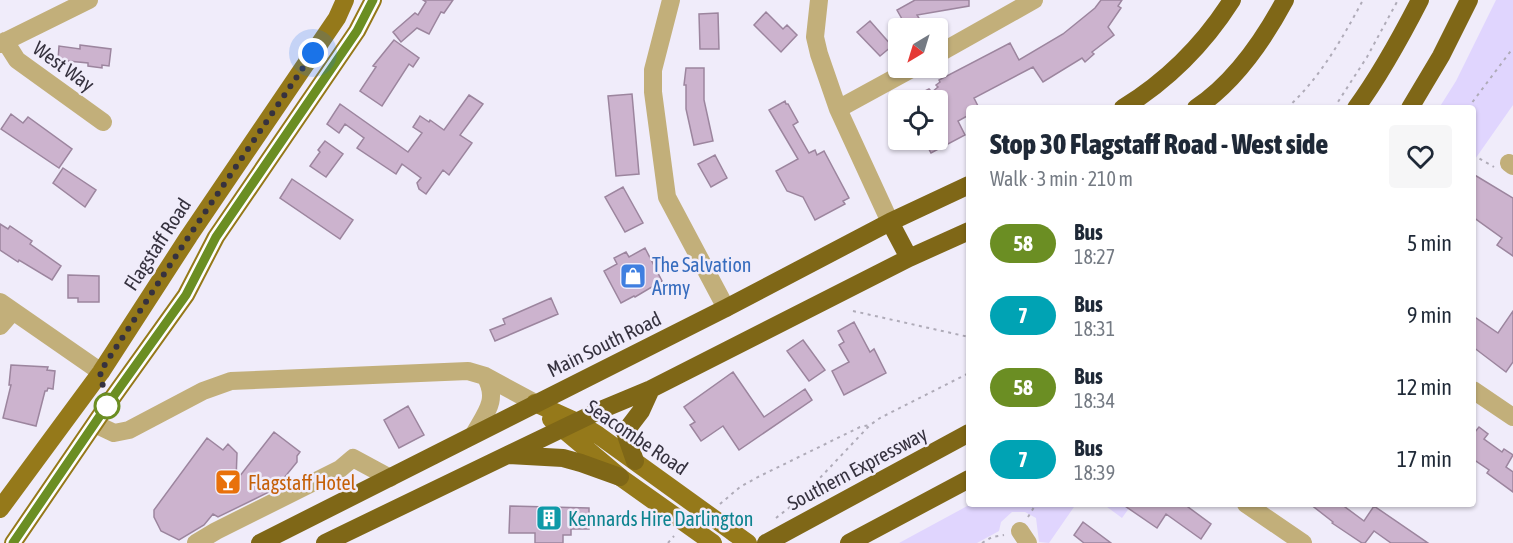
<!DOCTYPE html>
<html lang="en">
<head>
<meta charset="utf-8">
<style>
	body { margin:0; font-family:"Asap Condensed",sans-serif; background:#f6f6f7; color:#1f2937; height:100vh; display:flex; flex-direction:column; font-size:22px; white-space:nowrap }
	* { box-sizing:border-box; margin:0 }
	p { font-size:20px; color:#747a83 }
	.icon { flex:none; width:33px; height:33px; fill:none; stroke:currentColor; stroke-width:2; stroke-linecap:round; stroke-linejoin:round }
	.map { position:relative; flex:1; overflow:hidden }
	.details { position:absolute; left:966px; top:105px; width:510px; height:402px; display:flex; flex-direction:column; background:#fff; border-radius:6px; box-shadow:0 2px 4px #0004 }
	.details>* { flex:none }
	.badge { padding:0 12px; border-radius:20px; font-size:21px; line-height:39px }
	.needle { width:39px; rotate:218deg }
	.fabs { position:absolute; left:888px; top:18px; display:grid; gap:12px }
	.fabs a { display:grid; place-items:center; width:60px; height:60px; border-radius:6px; background:#fff; box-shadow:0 2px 4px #0004; font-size:30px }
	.you { position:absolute; width:30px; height:30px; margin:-15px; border:4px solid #fff; border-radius:50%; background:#1a73e8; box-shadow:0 0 0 9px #1a73e833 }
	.map>.badge { position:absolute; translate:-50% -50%; box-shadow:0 0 0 3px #fff }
	.round { display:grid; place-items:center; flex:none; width:63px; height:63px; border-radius:6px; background:#f6f6f7 }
	.overview { display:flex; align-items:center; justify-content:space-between; height:102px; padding:0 24px }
	h1 { font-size:28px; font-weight:800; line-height:45px }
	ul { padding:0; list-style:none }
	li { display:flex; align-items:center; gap:18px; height:72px; padding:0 24px }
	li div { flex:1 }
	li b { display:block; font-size:22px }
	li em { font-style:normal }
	li .badge { min-width:66px; font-weight:700; text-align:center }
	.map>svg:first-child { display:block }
	.green { fill:#e0d5fe }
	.building { fill:#ccb3ce; stroke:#9c859e; stroke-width:1.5 }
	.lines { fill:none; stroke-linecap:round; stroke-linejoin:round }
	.path { stroke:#afabb8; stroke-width:2; stroke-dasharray:3 4.5; stroke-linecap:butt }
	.minor { stroke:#c2af7a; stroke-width:18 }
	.major { stroke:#95791a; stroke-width:18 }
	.highway { stroke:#7f6717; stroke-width:18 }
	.major-bridge { stroke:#95791a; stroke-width:18 }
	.line-casing { stroke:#fff; stroke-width:14 }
	.line { stroke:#6b8e23; stroke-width:9 }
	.walk { stroke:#36323f; stroke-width:6; stroke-dasharray:0 10.8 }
	.stop-dot { fill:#fff; stroke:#6b8e23; stroke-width:3 }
	.labels { text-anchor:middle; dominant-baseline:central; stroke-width:5; stroke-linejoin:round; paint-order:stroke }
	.street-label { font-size:20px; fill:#36323f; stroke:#f0ecfa }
	.shop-label { font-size:20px; fill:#366cbe; stroke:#f0ecfa; text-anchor:start }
	.food-label { font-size:20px; fill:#c56008; stroke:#f0ecfa; text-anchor:start }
	.culture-label { font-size:20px; fill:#0d838f; stroke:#f0ecfa; text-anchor:start }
</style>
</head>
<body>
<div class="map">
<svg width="1513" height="543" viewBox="0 0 1513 543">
	<rect width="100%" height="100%" fill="#f0ecfa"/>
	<path class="green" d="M1496 0H1513V105L1473 162V108H1439L1456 81Z
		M971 504H1076L1049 543 1039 542 1036 518 1025 512H1012L1001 522 999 531 977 543H899Z
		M1103 504H1132L1122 518Z"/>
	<path class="building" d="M423 0H453L444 13 441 12 429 34 417 28 401 42 393 32 415 13 418 15 426 2Z
		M915 0H969V6L917 15 925 28H903L899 22 902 19 897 10Z
		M1101 0H1122L1118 6 1121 8 1108 27 1114 35 1092 52 1094 54 1085 62 1082 58 1043 82 1033 67 974 98 979 108H969V115L958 121 965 135 931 153 924 140H938V100H907L929 89 932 92 938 87 936 85 940 82 939 80 1010 43 1019 60 1063 34 1095 8Z
		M766 12 783 29 787 25 797 35 781 52 754 25Z
		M718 13 719 49H700L699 14Z
		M870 21 892 46 880 56 857 32Z
		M394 40 419 58 413 67 409 64 382 106 360 91 376 67 373 66Z
		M80 45 111 49 109 66 102 65V68L88 66V63L58 60 59 46 80 49Z
		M686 68H704V100L713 141 694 145 686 109V85H684Z
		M632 94 639 174 616 176 608 96Z
		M469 95 483 104 460 135 472 143 449 175 443 170 426 194 419 189 417 183 421 178 402 164 396 174 357 148 364 138 345 124 339 133 327 124 340 104 408 152 422 133 413 127 420 116 429 122 430 120 444 130Z
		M785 101 786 104H788L798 122 793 125 809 153 815 150 817 155 824 151 849 198 843 201 845 204 815 220 803 197 787 191 776 171 798 159 769 110Z
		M11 114 23 123 28 117 72 149 59 168 1 129Z
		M325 141 343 154 326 177 310 166 320 152 318 150Z
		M715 155 727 178 711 187 698 164Z
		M63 168 96 190 85 207 53 183Z
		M1473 174 1513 198V256L1497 245 1502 238 1473 217Z
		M292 179 353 220 340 239 280 198Z
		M623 187 643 223 625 232 605 197Z
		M0 224 8 229 10 226 32 241 30 244 61 266 52 280 19 260 18 262 0 250Z
		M645 248 662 281 635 297 634 296 621 303 604 271 617 264 614 258 626 252 629 257Z
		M68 275 99 276V302H78V298H68Z
		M551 298 558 314 495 341 490 330 505 324 503 319Z
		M1513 311V362L1506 372 1473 347V316L1498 333Z
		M854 322 870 352 874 349 886 373 844 395 832 371 849 362 839 345 844 342 838 331Z
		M803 340 825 370 809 381 787 351Z
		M11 365 48 367 47 370 55 371 53 389 48 388 47 391H45L36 426 3 418 11 385H9Z
		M733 372 764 417 805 389 812 400 739 450 723 426 701 441 690 425 695 422 684 407Z
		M408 406 424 435 399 448 384 420Z
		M1479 427 1488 434 1484 439 1502 452 1504 449 1513 455 1506 467 1513 472V492L1487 473 1489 470 1473 459V430L1475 432Z
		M274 432 300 452 297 456V462L275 489 218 517 213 514 204 525 179 540 161 531 154 517V510L207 438 223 450 228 444 237 453 236 481Z
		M1122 504H1184L1211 524 1201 539 1166 514 1157 528Z
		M1310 504H1341L1364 521 1374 506 1428 543H1391L1374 531 1365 543H1362L1332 523 1333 522Z
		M510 506 589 508V529H571V535H563V543H535V533H509Z
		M1083 522 1111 543H1084L1074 535Z"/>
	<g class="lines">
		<path class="path" d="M1287 108C1320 78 1342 39 1363 0
			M1334 108 1367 57 1398 0
			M1468 108 1513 48
			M1473 155 1494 167
			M853 311 969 337
			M720 504 740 487 758 477 860 427 870 425
			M1028 517 1036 504
			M776 518 799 500 870 425 880 418 969 373
			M668 543 674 536
			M982 543 992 537 1004 535"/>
		<path class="minor" d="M671 0 653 70V92L667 197 726 308
			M819 0 815 37 819 54 838 109 890 222
			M5 41 17 60 103 122
			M0 44 89 0
			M938 54 1034 0
			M838 109 913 68
			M1509 163 1513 166
			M0 302 101 372
			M0 326 13 311
			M1473 390 1513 417
			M95 424 114 433 129 430 203 391 231 381 468 371 485 376 535 403
			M474 434C486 413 499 399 485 376
			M1246 504 1303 543
			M1020 531 1028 543
			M196 543 216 531 340 469 353 458 390 478"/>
		<path class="major" d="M535 403 577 422 598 435 734 533
			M551 419 620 477 713 543
			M0 509 101 372 189 236 337 18 345 0
			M13 543 108 404 186 295 216 237 357 31 373 0"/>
		<path class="highway" d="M1123 108C1167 81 1204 44 1232 0
			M1196 108C1235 82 1263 41 1285 0
			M1356 108C1381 74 1401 37 1420 0
			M1410 108 1441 56 1469 0
			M890 222 909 258
			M509 455 563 458 581 463 620 477
			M635 461 625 432 641 411 651 389
			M260 543 726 308 890 222 969 185
			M325 543 603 409 651 389 909 258 969 231
			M766 543 969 433
			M849 543 969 479"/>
		<path class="major-bridge" d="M734 533 748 543"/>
	</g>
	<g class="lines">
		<defs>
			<path id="line" d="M13 543 108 404 186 295 216 237 357 31 373 0"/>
		</defs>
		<use href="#line" class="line-casing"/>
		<use href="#line" class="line"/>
		<path class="walk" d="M107 406 100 372 189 236 313 53"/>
	</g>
	<defs>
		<symbol id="shop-square" viewBox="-11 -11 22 22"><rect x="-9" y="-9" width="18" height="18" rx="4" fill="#3f7fe0" stroke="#f0ecfa"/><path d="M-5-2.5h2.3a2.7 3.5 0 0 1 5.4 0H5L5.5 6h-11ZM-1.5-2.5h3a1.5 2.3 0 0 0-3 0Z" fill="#fff"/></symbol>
		<symbol id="bar-square" viewBox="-11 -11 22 22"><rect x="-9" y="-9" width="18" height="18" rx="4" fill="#e8710a" stroke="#f0ecfa"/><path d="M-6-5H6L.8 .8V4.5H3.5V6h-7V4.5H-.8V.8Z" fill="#fff"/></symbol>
		<symbol id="building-square" viewBox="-11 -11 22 22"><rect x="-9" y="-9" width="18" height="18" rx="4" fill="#0f9aa8" stroke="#f0ecfa"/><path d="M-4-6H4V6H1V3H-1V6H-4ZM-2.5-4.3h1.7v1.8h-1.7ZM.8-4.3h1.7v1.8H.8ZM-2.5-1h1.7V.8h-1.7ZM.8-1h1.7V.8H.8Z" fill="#fff"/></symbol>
	</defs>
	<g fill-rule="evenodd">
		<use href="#shop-square" x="618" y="261" width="30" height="30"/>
		<use href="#bar-square" x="213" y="467" width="30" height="30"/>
		<use href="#building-square" x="534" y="503" width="30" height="30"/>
	</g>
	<circle class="stop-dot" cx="107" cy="406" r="12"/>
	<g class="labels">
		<g class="street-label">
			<text transform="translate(64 66) rotate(36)">West Way</text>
			<text transform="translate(157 244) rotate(-57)">Flagstaff Road</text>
			<text transform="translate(604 344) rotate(-26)">Main South Road</text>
			<text transform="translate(637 437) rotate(34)">Seacombe Road</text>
			<text transform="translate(857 468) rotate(-28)">Southern Expressway</text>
		</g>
		<g class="shop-label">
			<text x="652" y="264">The Salvation<tspan x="652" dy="23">Army</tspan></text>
		</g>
		<g class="food-label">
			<text x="248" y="482">Flagstaff Hotel</text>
		</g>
		<g class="culture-label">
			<text x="568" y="518">Kennards Hire Darlington</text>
		</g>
	</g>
</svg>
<div class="fabs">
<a><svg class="needle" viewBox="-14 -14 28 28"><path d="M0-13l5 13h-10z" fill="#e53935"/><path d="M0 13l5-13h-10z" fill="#747a83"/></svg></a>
<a><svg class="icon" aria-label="locate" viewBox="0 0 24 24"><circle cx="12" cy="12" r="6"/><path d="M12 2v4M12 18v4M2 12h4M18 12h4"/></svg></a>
</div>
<div class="you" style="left:313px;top:53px"></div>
<section class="details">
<div class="overview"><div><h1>Stop 30 Flagstaff Road - West side</h1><p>Walk · 3 min · 210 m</p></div><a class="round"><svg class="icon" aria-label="heart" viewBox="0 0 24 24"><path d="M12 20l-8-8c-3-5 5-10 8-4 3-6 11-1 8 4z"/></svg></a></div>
<ul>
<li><span class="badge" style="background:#6b8e23;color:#fff">58</span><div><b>Bus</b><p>18:27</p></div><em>5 min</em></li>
<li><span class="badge" style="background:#00a3b4;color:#fff">7</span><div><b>Bus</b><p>18:31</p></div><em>9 min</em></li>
<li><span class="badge" style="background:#6b8e23;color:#fff">58</span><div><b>Bus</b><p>18:34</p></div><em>12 min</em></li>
<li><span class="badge" style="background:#00a3b4;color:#fff">7</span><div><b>Bus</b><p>18:39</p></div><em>17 min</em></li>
</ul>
</section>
</div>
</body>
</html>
